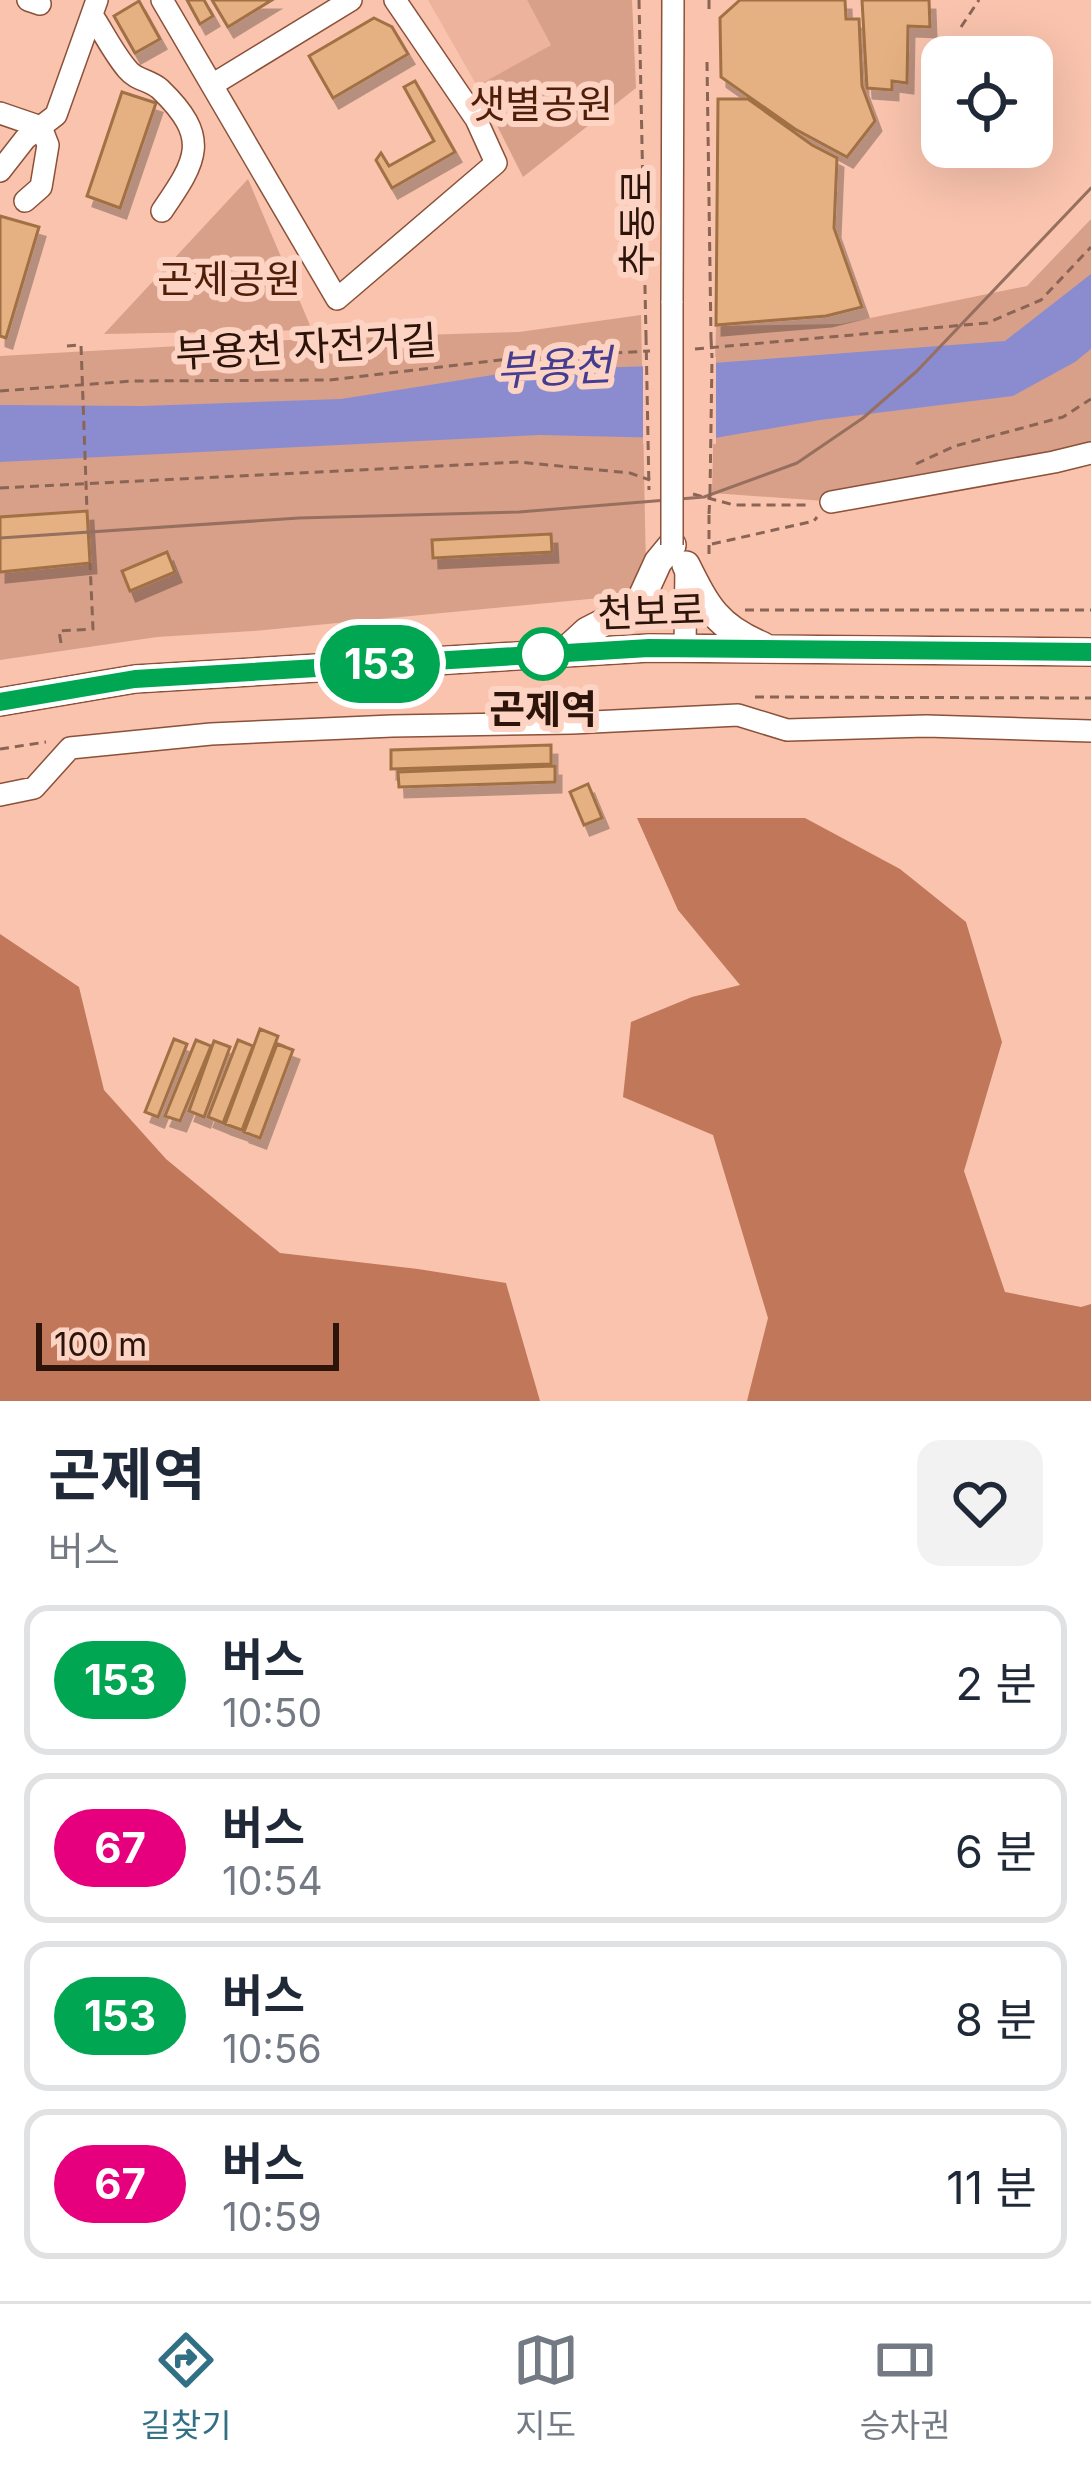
<!DOCTYPE html>
<html lang="ko">
<head>
<meta charset="utf-8">
<style>
	body { margin:0; font-family:Inter,"Noto Sans KR",sans-serif; background:#f2f2f3; color:#1f2937; height:100vh; display:flex; flex-direction:column; font-size:45px; white-space:nowrap }
	* { box-sizing:border-box; margin:0 }
	p { font-size:39px; color:#747a83 }
	.icon { flex:none; width:66px; height:66px; fill:none; stroke:currentColor; stroke-width:2; stroke-linecap:round; stroke-linejoin:round }
	.map { position:relative; height:1401px; overflow:hidden }
	.side { display:flex; flex-direction:column; background:#fff; flex:1 }
	.side>* { flex:none }
	.badge { padding:0 24px; border-radius:39px; font-size:42px; line-height:78px }
	.fabs { position:absolute; left:921px; top:36px; display:grid; gap:24px }
	.fabs a { display:grid; place-items:center; width:132px; height:132px; border-radius:24px; background:#fff; box-shadow:0 12px 48px #0002; font-size:60px }
	.scale { position:absolute; left:36px; bottom:30px; width:303px; box-sizing:border-box; padding-left:12px; border:6px solid #2c140a; border-top:0; font-size:33px; line-height:42px; white-space:nowrap; color:#2c140a; -webkit-text-stroke:9px #fdd3c3; paint-order:stroke }
	.map>.badge { position:absolute; translate:-50% -50%; box-shadow:0 0 0 6px #fff }
	.round { display:grid; place-items:center; flex:none; width:126px; height:126px; border-radius:24px; background:#f2f2f3 }
	.headline { display:flex; align-items:center; justify-content:space-between; height:204px; padding:0 48px }
	h1 { font-size:57px; font-weight:700; line-height:90px }
	ul { padding:0; list-style:none }
	li { display:flex; align-items:center; gap:36px; height:150px; margin:0 24px 18px; padding:0 24px; border:6px solid #e0e1e3; border-radius:24px }
	li div { flex:1 }
	li b { display:block; font-size:45px }
	li em { font-style:normal }
	li .badge { min-width:132px; font-weight:700; text-align:center }
	.tabs { display:flex; justify-content:space-around; align-items:center; height:168px; border-top:3px solid #e0e1e3; background:#fff; font-size:33px; color:#747a83 }
	.tabs a { display:grid; justify-items:center; gap:6px }
	.tabs .active { color:#306f84 }
	.map>svg:first-child { display:block }
	.built { fill:#eeb39c }
	.green { fill:#d8a089 }
	.forest { fill:#c0775a }
	.water { fill:#8b8cd0 }
	.pier { fill:#f9c3ad }
	.building { fill:#e5b182; stroke:#a17144; stroke-width:3; filter:url(#shadow) }
	.lines { fill:none; stroke-linecap:round; stroke-linejoin:round }
	.minor-casing { stroke:#8b5139; stroke-width:24 }
	.major-casing { stroke:#8b5139; stroke-width:30 }
	.path { stroke:#8a6455; stroke-width:3; stroke-dasharray:9 6; stroke-linecap:butt }
	.minor { stroke:#fff; stroke-width:21 }
	.major { stroke:#fff; stroke-width:27 }
	.tram { stroke:#976f5f; stroke-width:3 }
	.minor-bridge-casing { stroke:#8b5139; stroke-width:24; stroke-linecap:butt }
	.path-bridge { stroke:#8a6455; stroke-width:3; stroke-dasharray:9 6; stroke-linecap:butt }
	.minor-bridge { stroke:#fff; stroke-width:21 }
	.line-casing { stroke:#fff; stroke-width:27 }
	.line { stroke:#00a651; stroke-width:18 }
	.stop-dot { fill:#fff; stroke:#00a651; stroke-width:6 }
	.labels { text-anchor:middle; dominant-baseline:central; stroke-width:12; stroke-linejoin:round; paint-order:stroke }
	.park-label { font-size:39px; fill:#4e1e08; stroke:#fdd3c3 }
	.street-label { font-size:39px; fill:#2c140a; stroke:#fdd3c3 }
	.stop-label { font-size:39px; font-weight:bold; fill:#2c140a; stroke:#fdd3c3 }
	.water-label { font-size:42px; font-style:italic; fill:#443d8f; stroke:#fdd3c3 }
</style>
</head>
<body>
<div class="map">
<svg width="1091" height="1401" viewBox="0 0 1091 1401">
	<defs>
		<filter id="shadow"><feDropShadow dx="6" dy="10" stdDeviation="0" flood-color="#0004"/></filter>
	</defs>
	<rect width="100%" height="100%" fill="#f9c3ad"/>
	<path class="built" d="M428 0H527L551 45 477 86Z"/>
	<path class="green" d="M527 0H632L636 88 523 177 477 86 551 45Z
		M248 179 312 330 104 334Z
		M1091 219V449L825 501 712 493 716 326 841 324 1027 286Z
		M641 315 646 571 628 590 605 600 600 598 253 631 157 637 0 660V356L324 338 519 332Z"/>
	<path class="forest" d="M637 818H805L900 869 966 922 1002 1042 964 1171 1005 1292 1081 1307 1091 1304V1401H747L768 1318 713 1135 623 1097 631 1022 692 997 740 985 678 910Z
		M0 934 79 987 104 1090 166 1159 280 1253 418 1269 506 1283 540 1401H0Z"/>
	<path class="water" d="M1091 274V349L1075 362 1013 396 820 420 709 439 540 435 0 462V405L142 406 341 399 525 370 686 365 1005 341Z"/>
	<path class="pier" d="M716 357V444H643V361Z"/>
	<path class="building" d="M187 0H204L213 16 200 24Z
		M212 0H272L228 27Z
		M740 0H845L846 19H859L862 86 875 121 847 157 795 129 721 77 720 18Z
		M862 0H929L930 27 908 26 907 83 892 81V90L867 88Z
		M139 1 160 39 135 53 114 16Z
		M374 18 392 27 408 54 333 98 309 56Z
		M415 81 455 152 392 188 376 160 381 153 389 166 434 141 404 87Z
		M122 92 156 103 120 208 87 196Z
		M718 99H748L812 145 837 158 834 228 862 307 826 316 716 325Z
		M0 216 39 227 6 338 0 336Z
		M87 511 90 563 0 572V517Z
		M551 534 552 552 433 558 432 540Z
		M167 552 175 572 130 591 122 571Z
		M551 745V764L391 769V750Z
		M555 766V782L399 787 398 772Z
		M588 784 602 818 584 825 570 792Z
		M260 1029 278 1036 242 1130 225 1124Z
		M174 1039 187 1044 158 1117 145 1112Z
		M196 1040 211 1046 180 1121 165 1116Z
		M238 1040 253 1046 223 1123 208 1117Z
		M214 1041 230 1047 204 1117 189 1111Z
		M277 1044 293 1050 260 1138 244 1132Z"/>
	<g class="lines">
		<defs>
			<path id="minor" d="M28 0 40 4
				M162 0 337 299 496 163 476 119 395 0
				M92 15C104 33 114 54 128 70 136 80 150 80 160 89 211 138 197 160 162 211
				M212 85 351 0
				M0 113 41 127 48 145 41 187 25 201
				M0 171 25 139 56 115 97 0
				M672 303 673 0
				M831 502 1054 462 1091 453
				M685 648 686 565
				M0 795 34 788 70 748 211 734 392 726 572 723 738 715 787 730 926 726 1091 731"/>
			<path id="major" d="M686 565C707 607 717 627 763 646
				M563 653 587 631 632 608 642 597 658 562 672 545
				M0 702 135 679 649 648 1091 652"/>
		</defs>
		<use href="#minor" class="minor-casing"/>
		<use href="#major" class="major-casing"/>
		<path class="path" d="M639 0 646 336
			M709 0V12
			M961 27 979 0
			M707 62 711 338
			M695 349 987 323 1041 300 1091 247
			M0 391 133 381 329 380 518 358 650 351
			M916 464 955 446 1063 417 1091 399
			M0 488 519 462 630 473 650 480
			M710 493 712 358
			M693 494 734 505H808
			M712 544 814 521 817 517
			M709 554V514
			M745 610H1091
			M61 643 59 631 93 629 90 563
			M755 697 1091 698
			M533 701 584 700
			M0 749 46 742"/>
		<use href="#minor" class="minor"/>
		<use href="#major" class="major"/>
		<path class="tram" d="M0 538 299 518 519 512 704 497 797 463 863 418 917 371 1091 188"/>
		<defs>
			<path id="minor-bridge" d="M672 303V545"/>
		</defs>
		<use href="#minor-bridge" class="minor-bridge-casing"/>
		<path class="path-bridge" d="M646 336 649 490
			M711 338 712 358
			M67 346 81 345 87 511
			M709 514 710 493"/>
		<use href="#minor-bridge" class="minor-bridge"/>
	</g>
	<g class="lines">
		<defs>
			<path id="line" d="M0 702 135 679 649 648 1091 652"/>
		</defs>
		<use href="#line" class="line-casing"/>
		<use href="#line" class="line"/>
	</g>
	<circle class="stop-dot" cx="543" cy="654" r="24"/>
	<g class="labels">
		<g class="park-label">
			<text x="541" y="103">샛별공원</text>
			<text x="229" y="278">곤제공원</text>
		</g>
		<g class="street-label">
			<text transform="translate(636 223) rotate(-90)">추동로</text>
			<text transform="translate(306 346) rotate(-3)">부용천 자전거길</text>
			<text transform="translate(651 611) rotate(-2)">천보로</text>
		</g>
		<g class="stop-label">
			<text x="543" y="708">곤제역</text>
		</g>
		<g class="water-label">
			<text transform="translate(554 367) rotate(-3)">부용천</text>
		</g>
	</g>
</svg>
<div class="fabs">
<a><svg class="icon" aria-label="locate" viewBox="0 0 24 24"><circle cx="12" cy="12" r="6"/><path d="M12 2v4M12 18v4M2 12h4M18 12h4"/></svg></a>
</div>
<div class="scale">100 m</div>
<b class="badge" style="left:380px;top:664px;background:#00a651;color:#fff">153</b>
</div>
<section class="side">
<div class="headline"><div><h1>곤제역</h1><p>버스</p></div><a class="round"><svg class="icon" aria-label="heart" viewBox="0 0 24 24"><path d="M12 20l-8-8c-3-5 5-10 8-4 3-6 11-1 8 4z"/></svg></a></div>
<ul>
<li><span class="badge" style="background:#00a651;color:#fff">153</span><div><b>버스</b><p>10:50</p></div><em>2 분</em></li>
<li><span class="badge" style="background:#e6007e;color:#fff">67</span><div><b>버스</b><p>10:54</p></div><em>6 분</em></li>
<li><span class="badge" style="background:#00a651;color:#fff">153</span><div><b>버스</b><p>10:56</p></div><em>8 분</em></li>
<li><span class="badge" style="background:#e6007e;color:#fff">67</span><div><b>버스</b><p>10:59</p></div><em>11 분</em></li>
</ul>
</section>
<nav class="tabs">
<a class="active"><svg class="icon" aria-label="directions" viewBox="0 0 24 24"><path d="M12 3l9 9-9 9-9-9zM9 14v-3h6M13 9l2 2-2 2"/></svg>길찾기</a>
<a><svg class="icon" aria-label="map" viewBox="0 0 24 24"><path d="M3 6l6-2 6 2 6-2v14l-6 2-6-2-6 2zM9 4v14M15 6v14"/></svg>지도</a>
<a><svg class="icon" aria-label="tickets" viewBox="0 0 24 24"><path d="M3 7h18v10H3zM15 7v10"/></svg>승차권</a>
</nav>
</body>
</html>
